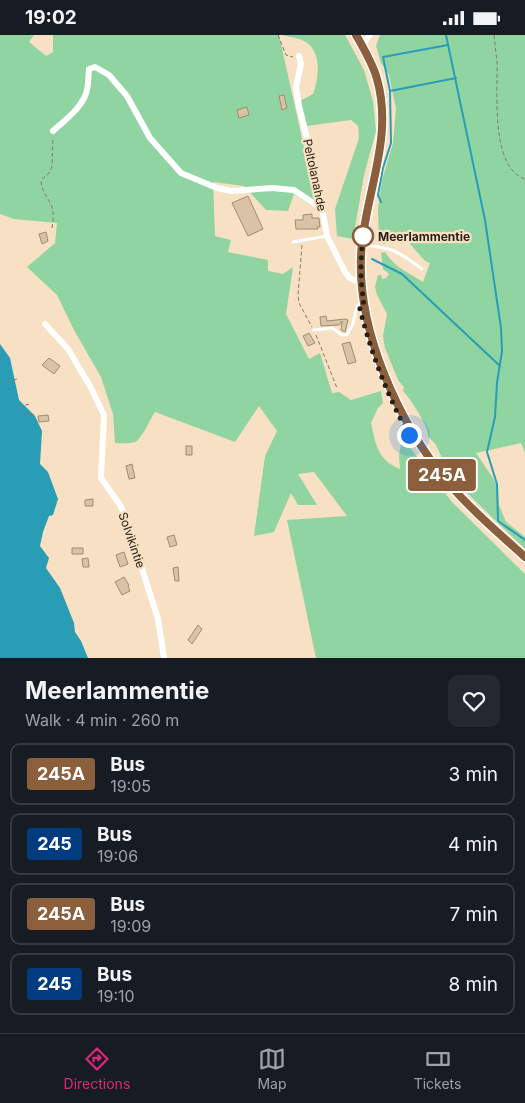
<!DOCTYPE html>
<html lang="en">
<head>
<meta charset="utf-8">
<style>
	body { margin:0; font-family:Inter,sans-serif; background:#242831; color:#f1f3f6; height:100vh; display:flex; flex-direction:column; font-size:19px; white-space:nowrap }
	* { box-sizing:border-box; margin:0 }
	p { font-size:16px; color:#9ea1a6 }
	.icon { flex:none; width:28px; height:28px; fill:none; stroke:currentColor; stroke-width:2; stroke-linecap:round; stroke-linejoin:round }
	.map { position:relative; height:623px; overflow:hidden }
	.side { display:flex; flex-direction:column; background:#171b24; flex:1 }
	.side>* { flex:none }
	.badge { padding:0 10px; border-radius:4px; font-size:18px; line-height:32px }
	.you { position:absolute; width:25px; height:25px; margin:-12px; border:4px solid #fff; border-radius:50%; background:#1a73e8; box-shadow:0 0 0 8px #1a73e833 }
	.map>.badge { position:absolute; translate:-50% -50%; box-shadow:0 0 0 2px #fff }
	.round { display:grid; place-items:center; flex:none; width:52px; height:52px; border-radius:10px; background:#242831 }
	.summary { display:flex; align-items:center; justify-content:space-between; height:85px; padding:0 25px }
	h1 { font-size:24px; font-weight:700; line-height:38px }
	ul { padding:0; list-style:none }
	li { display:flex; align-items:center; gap:15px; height:62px; margin:0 10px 8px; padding:0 15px; border:2px solid #363941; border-radius:10px }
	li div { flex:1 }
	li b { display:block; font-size:19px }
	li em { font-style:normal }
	li .badge { min-width:55px; font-weight:700; text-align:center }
	.status { display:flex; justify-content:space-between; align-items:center; height:35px; padding:0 25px; background:#171b24; direction:ltr }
	.status svg { height:14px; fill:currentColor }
	.tab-bar { display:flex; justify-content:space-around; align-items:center; height:70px; border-top:1px solid #363941; background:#171b24; font-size:14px; color:#9ea1a6 }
	.tab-bar a { display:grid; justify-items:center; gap:2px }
	.tab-bar .current { color:#db2777 }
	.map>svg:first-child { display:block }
	.green { fill:#90d5a1 }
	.water { fill:#299db6 }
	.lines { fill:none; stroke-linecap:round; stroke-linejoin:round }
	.stream { stroke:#299db6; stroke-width:2 }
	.building { fill:#d9c3a7; stroke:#9f8b70 }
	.path { stroke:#887966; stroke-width:1; stroke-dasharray:4 2.5; stroke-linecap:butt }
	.lane { stroke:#fff; stroke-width:3 }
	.street { stroke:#fff; stroke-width:6 }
	.secondary { stroke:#fff; stroke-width:9 }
	.line-casing { stroke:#fff; stroke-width:11 }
	.line { stroke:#8b5e3c; stroke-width:8 }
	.walk { stroke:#271f14; stroke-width:5; stroke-dasharray:0 9 }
	.stop-dot { fill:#fff; stroke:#8b5e3c; stroke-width:2.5 }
	.labels { text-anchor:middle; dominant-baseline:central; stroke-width:4.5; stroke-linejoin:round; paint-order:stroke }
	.street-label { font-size:12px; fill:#271f14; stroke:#f7e0c3 }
	.stop-label { font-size:12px; font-weight:bold; fill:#271f14; stroke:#f7e0c3; text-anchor:start }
</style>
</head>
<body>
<div class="status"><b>19:02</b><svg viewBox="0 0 49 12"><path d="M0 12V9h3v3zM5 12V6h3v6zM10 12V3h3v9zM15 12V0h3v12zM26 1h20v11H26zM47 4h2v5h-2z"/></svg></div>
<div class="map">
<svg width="525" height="623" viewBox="0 0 525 623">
	<rect width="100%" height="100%" fill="#f7e0c3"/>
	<path class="green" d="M0 0H34L29 7 46 21 53 17V0H279L318 175 294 159 288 176 266 175 244 151 213 147 215 201 231 205 228 217 268 225V236L283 239 293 232 286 279 309 324 320 318 332 358 339 357 351 365 381 356 383 368 378 373 371 388C376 409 377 425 400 434L399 421 402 402 452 467 525 539V623H316L287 485 347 481 314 437 298 439 317 470H298L291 458 274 497 254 501 265 421 277 396 259 371 235 407 155 377C151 383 141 405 135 407 130 409 121 408 115 408L113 379 101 342 74 295 57 260 27 232 55 208 57 188 14 184 0 179Z
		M282 0H345L364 35 373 66 376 96 364 140 353 204 337 201 335 174 359 103 358 91 351 85 307 91 300 66 313 59C319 43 322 18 306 7 300 3 289 2 282 0Z
		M380 0H525V418L521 408 476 418 493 443 498 454 499 470 506 487 525 502V514L466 457 449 438 436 410 428 401C428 390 411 365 403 356L404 352 398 345 385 313 383 301 387 279 377 260 375 252 378 240H381L382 244 386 243 389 239 383 234 381 218 385 217C395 233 408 237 423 247L430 228 425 226 410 209 413 202 396 203 384 209 379 207 378 173 382 145 393 108 396 74 389 40 381 28 376 11Z"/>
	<path class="water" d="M0 309 10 323 19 365 35 381 42 396 40 429 48 437 58 464 53 480 49 481 43 497 40 511 49 523 46 533 60 553 74 588 75 597 81 606 88 623H0Z"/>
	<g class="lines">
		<path class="stream" d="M446 0 485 185 501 293 502 316 497 348 495 382 487 417 497 449 498 486 525 505
			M390 56 456 43
			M381 167 378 160 383 133 391 108 390 56 383 22 448 10
			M372 224 402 239 500 331"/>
	</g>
	<path class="building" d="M284 60 287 73 282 75 279 61Z
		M247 72 249 80 239 83 237 75Z
		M248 161 263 194 248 201 232 168Z
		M312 179V183H319L320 192H317L318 194H296L295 185H303V180Z
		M46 197 48 206 42 209 39 199Z
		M326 281 327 286 345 284 348 285 345 297 341 295 342 286 339 290 321 291 320 282Z
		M309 298 315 308 308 311 303 301Z
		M350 307 356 327 348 329 342 309Z
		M49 323 60 331 54 339 42 330Z
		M48 380 49 386 39 387 38 381Z
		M186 411H192V420H186Z
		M132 429 135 443 129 444 126 431Z
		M93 464V471H85V465Z
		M174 500 177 510 170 512 167 502Z
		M72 513H83V519H72Z
		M124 517 128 529 120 532 116 520Z
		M88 523 89 532H83L82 524Z
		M178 532 179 546H175L173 533Z
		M124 542 129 550 128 551 130 556 122 560 115 547Z
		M198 590 202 594 192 609 188 605Z"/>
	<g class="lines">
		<path class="path" d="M278 0 286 20 293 22
			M494 0C495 9 496 18 497 27 498 56 490 133 525 144
			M52 193C53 186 54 179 52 172 48 162 41 156 41 145L49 138 52 132 53 102
			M302 210 298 260 299 268 312 292
			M316 300 337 353
			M7 347 17 344
			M19 372 29 369
			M23 380 36 379"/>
		<path class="lane" d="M293 207 327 201
			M357 210C389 211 397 215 422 234
			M314 295 332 293 342 300H347L353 289 357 271 363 267"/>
		<path class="street" d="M362 10 370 0
			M299 21 301 29 296 52 299 71 316 139 327 201 345 237 350 243 361 248
			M53 96C64 86 79 75 85 61 89 53 88 43 89 34L95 32 109 40 127 61 150 103 181 138 217 153 231 156 272 153 294 155 322 174
			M45 289 68 314 90 351 104 380 101 443 120 470 126 483 158 584 164 623"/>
		<path class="secondary" d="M356 0C364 14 373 29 377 44 393 100 368 153 362 208 353 290 399 390 451 451 473 477 500 499 525 522"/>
	</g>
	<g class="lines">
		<defs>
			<path id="line" d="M356 0C364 14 373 29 377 44 393 100 368 153 362 208 353 291 399 390 451 451 473 477 500 499 525 522"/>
		</defs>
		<use href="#line" class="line-casing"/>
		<use href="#line" class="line"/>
		<path class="walk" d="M363 201 364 194C361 219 359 243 364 267L359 270C370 315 386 358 409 400"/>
	</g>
	<circle class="stop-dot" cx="363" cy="201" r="10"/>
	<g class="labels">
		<g class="street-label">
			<text transform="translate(315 140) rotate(78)">Peltolanahde</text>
			<text transform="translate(132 505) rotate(71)">Solvikintie</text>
		</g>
		<g class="stop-label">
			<text x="378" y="201">Meerlammentie</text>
		</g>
	</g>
</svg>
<div class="you" style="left:409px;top:400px"></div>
<b class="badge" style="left:442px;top:440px;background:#8b5e3c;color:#fff">245A</b>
</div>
<section class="side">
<div class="summary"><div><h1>Meerlammentie</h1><p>Walk · 4 min · 260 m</p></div><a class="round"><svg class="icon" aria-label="heart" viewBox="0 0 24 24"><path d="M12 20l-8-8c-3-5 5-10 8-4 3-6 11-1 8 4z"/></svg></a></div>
<ul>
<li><span class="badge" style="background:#8b5e3c;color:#fff">245A</span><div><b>Bus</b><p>19:05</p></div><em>3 min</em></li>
<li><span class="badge" style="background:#003b80;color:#fff">245</span><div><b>Bus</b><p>19:06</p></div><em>4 min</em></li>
<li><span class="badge" style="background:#8b5e3c;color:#fff">245A</span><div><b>Bus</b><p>19:09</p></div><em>7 min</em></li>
<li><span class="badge" style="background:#003b80;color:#fff">245</span><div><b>Bus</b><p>19:10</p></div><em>8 min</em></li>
</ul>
</section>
<nav class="tab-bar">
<a class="current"><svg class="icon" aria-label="directions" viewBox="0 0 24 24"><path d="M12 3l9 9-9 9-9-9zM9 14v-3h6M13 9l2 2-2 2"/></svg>Directions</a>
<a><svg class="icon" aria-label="map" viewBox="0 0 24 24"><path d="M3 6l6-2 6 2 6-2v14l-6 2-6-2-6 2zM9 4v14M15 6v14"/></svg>Map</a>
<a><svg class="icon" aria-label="tickets" viewBox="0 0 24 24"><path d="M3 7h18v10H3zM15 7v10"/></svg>Tickets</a>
</nav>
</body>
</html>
